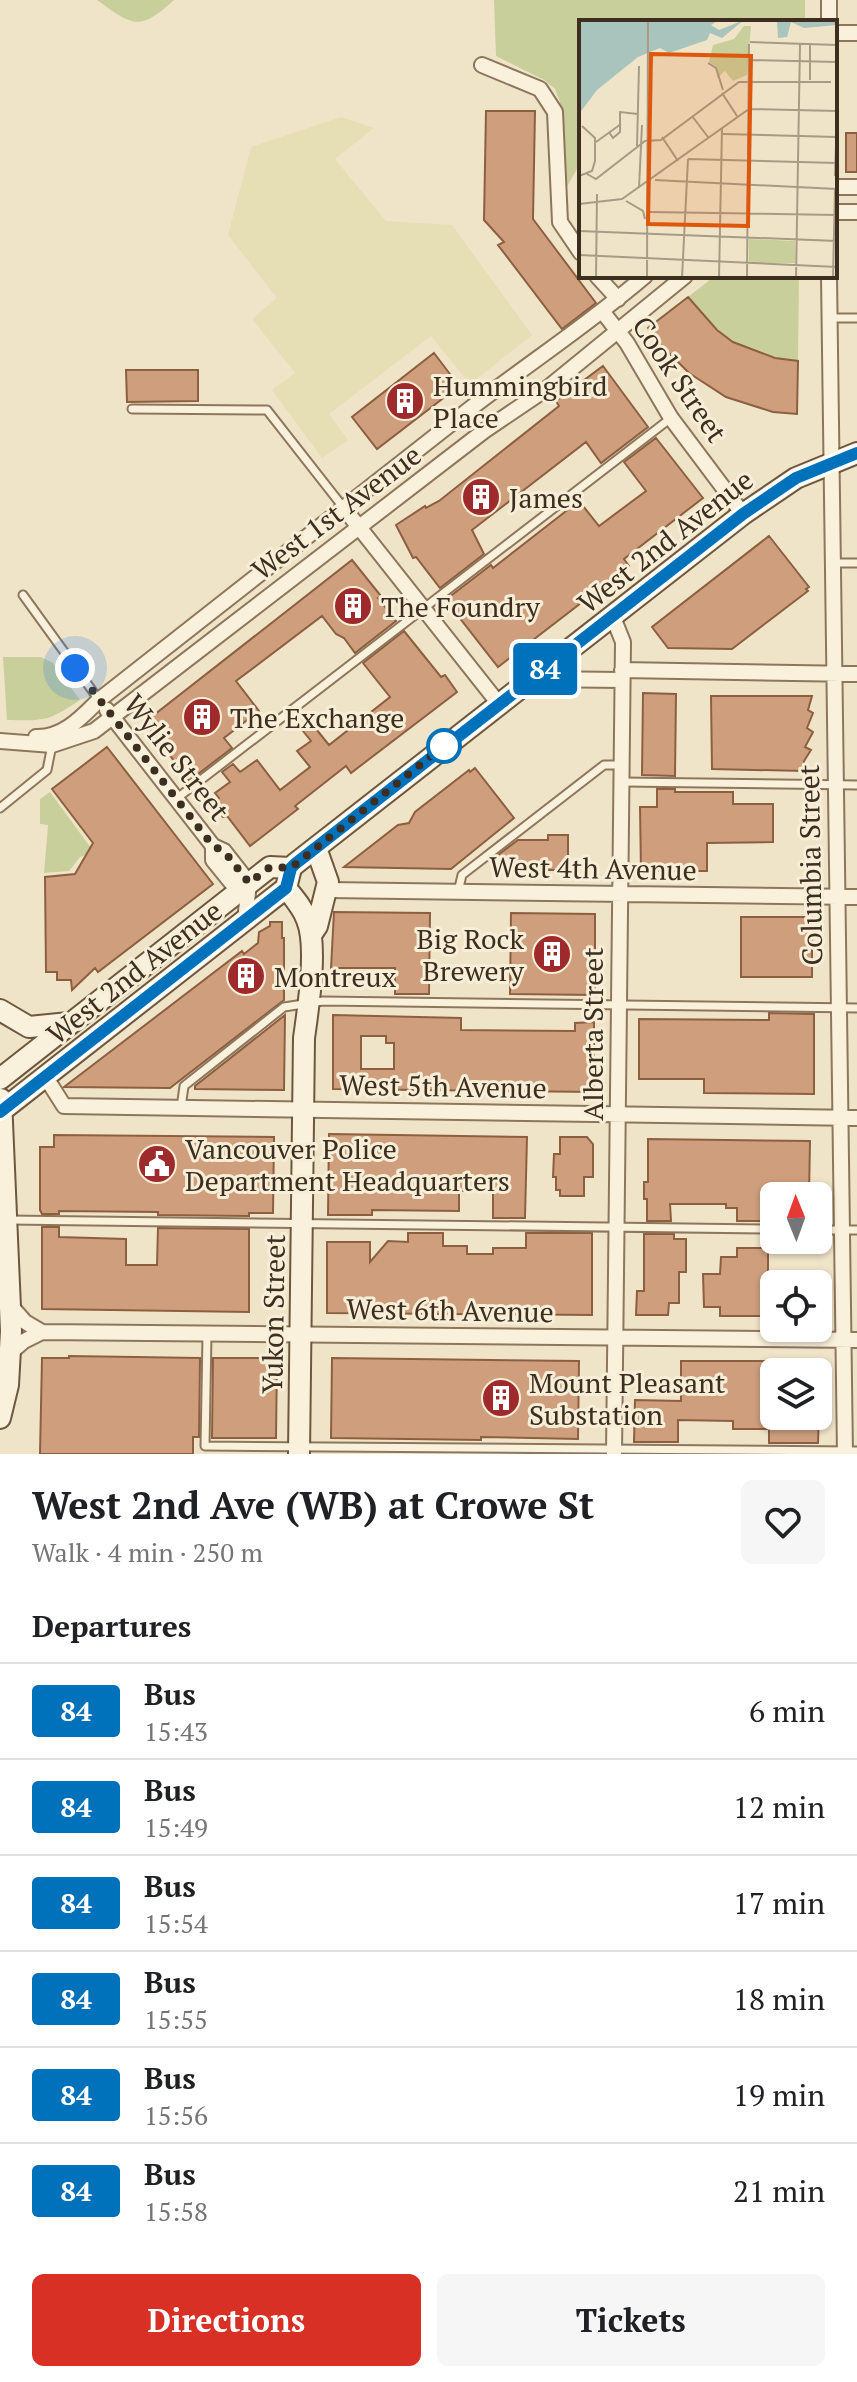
<!DOCTYPE html>
<html lang="en">
<head>
<meta charset="utf-8">
<style>
	body { margin:0; font-family:"PT Serif",serif; background:#f6f6f6; color:#202124; height:100vh; display:flex; flex-direction:column; font-size:30px; white-space:nowrap }
	* { box-sizing:border-box; margin:0 }
	p { font-size:26px; color:#757577 }
	.icon { flex:none; width:44px; height:44px; fill:none; stroke:currentColor; stroke-width:2; stroke-linecap:round; stroke-linejoin:round }
	.map { position:relative; height:1454px; overflow:hidden }
	.drawer { display:flex; flex-direction:column; background:#fff; flex:1 }
	.drawer>* { flex:none }
	.badge { padding:0 16px; border-radius:6px; font-size:28px; line-height:52px }
	.needle { width:52px; rotate:359deg }
	.buttons { position:absolute; left:760px; top:1182px; display:grid; gap:16px }
	.buttons a { display:grid; place-items:center; width:72px; height:72px; border-radius:12px; background:#fff; box-shadow:0 2px 6px #0004; font-size:40px }
	.you { position:absolute; width:40px; height:40px; margin:-20px; border:6px solid #fff; border-radius:50%; background:#1a73e8; box-shadow:0 0 0 12px #1a73e833 }
	.map>.badge { position:absolute; translate:-50% -50%; box-shadow:0 0 0 4px #fff }
	h2 { padding:0 32px; font-size:30px; line-height:72px }
	.round { display:grid; place-items:center; flex:none; width:84px; height:84px; border-radius:12px; background:#f6f6f6 }
	.headline { display:flex; align-items:center; justify-content:space-between; height:136px; padding:0 32px }
	h1 { font-size:38px; font-weight:600; line-height:60px }
	.button { display:flex; gap:16px; margin-top:auto; padding:16px 32px }
	.button a { flex:1; height:92px; border-radius:12px; background:#d93025; color:#fff; font-size:32px; font-weight:600; line-height:92px; text-align:center }
	.button a+a { background:#f6f6f6; color:#202124 }
	ul { padding:0; list-style:none }
	li { display:flex; align-items:center; gap:24px; height:96px; padding:0 32px; border-top:2px solid #e0e0e0 }
	li div { flex:1 }
	li b { display:block; font-size:30px }
	li em { font-style:normal }
	li .badge { min-width:88px; font-weight:700; text-align:center }
	.map>svg:first-child { display:block }
	.farmland { fill:#e6deb5 }
	.green { fill:#c9cf9b }
	.building { fill:#cf9f7d; stroke:#8d5f41; stroke-width:2; fill-rule:evenodd }
	.lines { fill:none; stroke-linecap:round; stroke-linejoin:round }
	.lane-casing { stroke:#8d765c; stroke-width:11 }
	.street-casing { stroke:#8d765c; stroke-width:18 }
	.secondary-casing { stroke:#6f573f; stroke-width:24 }
	.lane { stroke:#faf1dc; stroke-width:7 }
	.street { stroke:#faf1dc; stroke-width:14 }
	.secondary { stroke:#faf1dc; stroke-width:20 }
	.line-casing { stroke:#fff; stroke-width:18 }
	.line { stroke:#0072bc; stroke-width:12 }
	.walk { stroke:#3d2e20; stroke-width:8; stroke-dasharray:0 14.4 }
	.stop-dot { fill:#fff; stroke:#0072bc; stroke-width:4 }
	.labels { text-anchor:middle; dominant-baseline:central; stroke-width:6; stroke-linejoin:round; paint-order:stroke }
	.street-label { font-size:28px; fill:#3d2e20; stroke:#f7eed8 }
	.poi-label { font-size:28px; fill:#3d2e20; stroke:#f7eed8; text-anchor:start }
	.inset-river { fill:none; stroke:#a9c4bc; stroke-width:4 }
	.inset-road { fill:none; stroke:#a89b85; stroke-width:2 }
	.view { fill:#df570d; fill-opacity:0.15; stroke:#df570d; stroke-width:4 }
	.inset-edge { fill:none; stroke:#3d2e20; stroke-width:4 }
</style>
</head>
<body>
<div class="map">
<svg width="857" height="1454" viewBox="0 0 857 1454">
	<rect width="100%" height="100%" fill="#f0e4c8"/>
	<path class="farmland" d="M341 117 374 128 335 159 386 221 452 225 532 335 470 384 431 336 329 414 348 440 322 458 272 390 295 373 252 319 277 298 228 235 251 147Z"/>
	<path class="green" d="M97 0H174C139 32 133 26 97 0Z
		M494 0H805V19H821L820 22H581V162L561 197 560 102 555 89 544 80 496 56Z
		M715 276H799L798 361C747 355 719 337 688 297Z
		M3 657H41L53 663 80 700C49 721 44 721 7 720Z
		M50 792 94 852 80 857 69 871 44 873 48 825 40 824V799Z"/>
	<path class="building" d="M486 111H535L533 219 596 303 562 329 498 245 504 242 484 220Z
		M846 133H857V172H846Z
		M688 297 717 330 733 342 775 358 798 361 797 414 773 412 726 397 689 373 660 344 648 328Z
		M434 353 459 386 377 449 352 417Z
		M603 366 648 427 601 463 586 442 472 530 484 554 440 588 416 557 413 558 396 525 425 506 426 508 439 501 559 406 556 401Z
		M126 370H198V401L127 402Z
		M656 438 703 498 624 559 629 566 498 667 448 603 450 601 448 598 491 565 493 568 579 501 599 526 646 491 624 462Z
		M769 536 809 587 806 589 808 591 732 649 668 648 652 627Z
		M352 560 381 596 378 598 396 621 355 653 344 638 336 634 322 616 236 681 259 711 224 738 232 748 189 781 145 722Z
		M404 631 441 677 445 675 457 692 351 773 346 766 295 806 298 809 250 846 227 816 223 817 213 803 219 798 215 793 230 782 222 772 233 764 240 772 257 760 280 790 310 767 297 751 311 741 303 731 312 724 329 745 390 697 363 663Z
		M643 693 676 694 675 776 642 775Z
		M711 696H812L808 710 813 713 807 728 813 732 805 747 811 750 804 761V771L712 769Z
		M107 747 213 884 98 972 95 968 72 990 71 980H57V972H46L45 877 75 874 93 843 52 789Z
		M475 768 514 818 451 869 344 867 398 825 409 823 415 812 469 770 470 772Z
		M657 789H675V792H733V804H773V842L707 843V871H641L640 807H657Z
		M548 835H568V870H494V858L518 840H548Z
		M334 912 430 913 429 994H395V968H331Z
		M511 913 595 914V995L510 994Z
		M741 917H812V977H741Z
		M270 922H282V938H284V1000L170 1088 64 1087 242 951 244 954 258 943 259 932 270 926Z
		M769 1013 814 1014V1094L704 1093V1079H639V1019L769 1020Z
		M285 1015 284 1090 195 1089V1086Z
		M333 1015 461 1018V1030L575 1031V1023L594 1022V1092L333 1089ZM361 1036H386V1043H394V1069H361Z
		M329 1134 527 1137 525 1218H493V1191H459V1211L372 1210V1215H328Z
		M54 1135 274 1137 273 1213H249V1216L158 1215V1212L59 1211V1214H42L40 1210V1147H54Z
		M560 1137H587L593 1144V1177H584V1196H560V1190H556V1177H553L554 1154H560Z
		M648 1139 810 1141 809 1196H772V1221H737V1208H726V1204H670L671 1221H647V1199H644V1182H648Z
		M42 1227H59V1237L126 1239V1265H157L158 1228 249 1229V1312L42 1309Z
		M408 1233H443V1246H467V1254H493V1248H526V1233H592V1315L327 1313V1242H370V1262L388 1241 408 1242Z
		M644 1234H674V1239H686V1272H679V1303H669L668 1315H636L637 1291H644Z
		M737 1248H768V1275H774V1316H720V1307H704L703 1274H720L721 1257H737Z
		M69 1356 200 1358 199 1437H193V1454H40L42 1358H69Z
		M213 1358H277L276 1438H212Z
		M332 1358 579 1361 578 1439 481 1437V1440L331 1438Z
		M681 1361H774V1416H819L818 1443H769V1429H733V1421L678 1420V1442H634L635 1400 681 1401Z"/>
	<g class="lines">
		<defs>
			<path id="lane" d="M829 318H857
				M132 409 267 410 343 507
				M832 563H857
				M23 595 99 700
				M623 782 857 785
				M176 799 671 418
				M0 808 47 770 52 745
				M458 892 462 875 604 765H621
				M181 1108 184 1086 284 1007 323 1001 857 1008
				M8 1220 774 1229
				M818 1230H857
				M207 1335 205 1446 857 1451"/>
			<path id="street" d="M829 22V0
				M835 33H857
				M482 65 540 89 555 112 560 222 581 253
				M835 187H857
				M835 212H857
				M597 276 618 299
				M829 276 845 1454
				M602 311 627 343 671 418 743 514
				M343 507 499 704
				M613 617 623 642 614 1454
				M622 670 857 674
				M533 679 622 680
				M107 710 213 846 224 851 249 883 245 921
				M36 737C63 738 82 717 99 700 223 602 347 504 471 408 529 363 589 324 645 276
				M0 741 52 745 94 731 484 431 549 387 685 276
				M213 846V860L239 892
				M328 890 857 897
				M45 1076 64 1106 857 1118
				M11 1306 25 1322 42 1332
				M10 1353 24 1341 42 1332 857 1340"/>
			<path id="secondary" d="M286 888C294 898 303 908 307 920 318 946 308 1009 304 1038L299 1454
				M311 935 317 926 328 882 316 848
				M0 1010 29 1027 69 1023
				M0 1079 270 867 291 868
				M0 1112 286 888 291 868 295 864 743 514 796 478 857 453
				M0 1418 8 1385 11 1331 1 1099"/>
		</defs>
		<use href="#lane" class="lane-casing"/>
		<use href="#street" class="street-casing"/>
		<use href="#secondary" class="secondary-casing"/>
		<use href="#lane" class="lane"/>
		<use href="#street" class="street"/>
		<use href="#secondary" class="secondary"/>
	</g>
	<g class="lines">
		<defs>
			<path id="line" d="M0 1112 286 888 291 868 295 864 743 514 796 478 857 453"/>
		</defs>
		<use href="#line" class="line-casing"/>
		<use href="#line" class="line"/>
		<path class="walk" d="M75 668 213 846 224 851 249 883 270 867 291 868 455 737 444 746"/>
	</g>
	<defs>
		<symbol id="building-disc" viewBox="-11 -11 22 22"><circle r="9.5" fill="#9e2a2b" stroke="#f7eed8"/><path d="M-4-6H4V6H1V3H-1V6H-4ZM-2.5-4.3h1.7v1.8h-1.7ZM.8-4.3h1.7v1.8H.8ZM-2.5-1h1.7V.8h-1.7ZM.8-1h1.7V.8H.8Z" fill="#fff"/></symbol>
		<symbol id="civic-disc" viewBox="-11 -11 22 22"><circle r="9.5" fill="#9e2a2b" stroke="#f7eed8"/><path d="M-.6-6.5H3V-4.5H.6V-3L4-1V1h2V6H-6V1h2V-1L-.6-3ZM-1.2 2.5V6h2.4V2.5Z" fill="#fff"/></symbol>
	</defs>
	<g fill-rule="evenodd">
		<use href="#building-disc" x="383" y="379" width="44" height="44"/>
		<use href="#building-disc" x="459" y="475" width="44" height="44"/>
		<use href="#building-disc" x="331" y="584" width="44" height="44"/>
		<use href="#building-disc" x="180" y="695" width="44" height="44"/>
		<use href="#building-disc" x="530" y="932" width="44" height="44"/>
		<use href="#building-disc" x="224" y="954" width="44" height="44"/>
		<use href="#civic-disc" x="135" y="1142" width="44" height="44"/>
		<use href="#building-disc" x="479" y="1376" width="44" height="44"/>
	</g>
	<circle class="stop-dot" cx="444" cy="746" r="16"/>
	<g class="labels">
		<g class="street-label">
			<text transform="translate(680 379) rotate(56)">Cook Street</text>
			<text transform="translate(336 512) rotate(-37)">West 1st Avenue</text>
			<text transform="translate(665 541) rotate(-38)">West 2nd Avenue</text>
			<text transform="translate(177 757) rotate(52)">Wylie Street</text>
			<text transform="translate(810 865) rotate(-91)">Columbia Street</text>
			<text transform="translate(593 868) rotate(1)">West 4th Avenue</text>
			<text transform="translate(134 972) rotate(-38)">West 2nd Avenue</text>
			<text transform="translate(592 1034) rotate(-90)">Alberta Street</text>
			<text transform="translate(443 1086) rotate(1)">West 5th Avenue</text>
			<text transform="translate(450 1310) rotate(1)">West 6th Avenue</text>
			<text transform="translate(273 1314) rotate(-89)">Yukon Street</text>
		</g>
		<g class="poi-label">
			<text x="433" y="385">Hummingbird<tspan x="433" dy="32">Place</tspan></text>
			<text x="509" y="497">James</text>
			<text x="381" y="606">The Foundry</text>
			<text x="230" y="717">The Exchange</text>
			<text x="524" y="938" text-anchor="end">Big Rock<tspan x="524" dy="32">Brewery</tspan></text>
			<text x="274" y="976">Montreux</text>
			<text x="185" y="1148">Vancouver Police<tspan x="185" dy="32">Department Headquarters</tspan></text>
			<text x="529" y="1382">Mount Pleasant<tspan x="529" dy="32">Substation</tspan></text>
		</g>
	</g>
	<g transform="translate(579 20)">
		<rect width="258" height="258" fill="#f0e4c8"/>
		<path d="M165 6H172L168 55 154 61 146 51 138 58V47L130 42 134 25 155 19ZM170 219 216 221V243H170Z" fill="#c9cf9b"/>
		<path d="M0 0H140L132 5 140 10 165 0 143 18 131 13 128 20 90 33 81 28 59 37 18 70 0 94ZM177 0H258V5L225 8 212 2 208 17 199 18 198 2Z" fill="#a9c4bc"/>
		<path class="inset-river" d="M73 10 99 0M8 19 67 12M11 20 49 37M0 74 16 56 40 40 54 39"/>
		<path class="inset-road" d="M171 22 258 25M169 40 258 42M129 43 137 48 144 70M231 60V24M143 73 158 96M113 96 129 117M30 112 34 118 41 112V92L59 94M144 114 258 117M83 117 99 141M17 122 42 104M58 126 60 46M109 139 258 143M8 154 17 159 66 121 82 120 160 62H252M0 156 13 151 16 141V118L3 106M256 156 258 92M76 160 258 169M60 168 63 105M47 181 64 191 66 199M0 184 43 179 170 89 258 91M71 192 258 195M0 211 258 221M0 235 258 247M17 258 18 174M68 258 69 0M103 258 109 139M140 258 143 108M168 258 170 24M217 258 221 24M254 258 256 169"/>
		<path class="view" d="M72 34 172 36 169 206 69 204Z"/>
		<rect width="258" height="258" class="inset-edge"/>
	</g>
</svg>
<div class="buttons">
<a><svg class="needle" viewBox="-14 -14 28 28"><path d="M0-13l5 13h-10z" fill="#e53935"/><path d="M0 13l5-13h-10z" fill="#757577"/></svg></a>
<a><svg class="icon" aria-label="locate" viewBox="0 0 24 24"><circle cx="12" cy="12" r="6"/><path d="M12 2v4M12 18v4M2 12h4M18 12h4"/></svg></a>
<a><svg class="icon" aria-label="layers" viewBox="0 0 24 24"><path d="M12 4l9 5-9 5-9-5zM3 14l9 5 9-5"/></svg></a>
</div>
<div class="you" style="left:75px;top:668px"></div>
<b class="badge" style="left:545px;top:669px;background:#0072bc;color:#fff">84</b>
</div>
<section class="drawer">
<div class="headline"><div><h1>West 2nd Ave (WB) at Crowe St</h1><p>Walk · 4 min · 250 m</p></div><a class="round"><svg class="icon" aria-label="heart" viewBox="0 0 24 24"><path d="M12 20l-8-8c-3-5 5-10 8-4 3-6 11-1 8 4z"/></svg></a></div>
<h2>Departures</h2>
<ul>
<li><span class="badge" style="background:#0072bc;color:#fff">84</span><div><b>Bus</b><p>15:43</p></div><em>6 min</em></li>
<li><span class="badge" style="background:#0072bc;color:#fff">84</span><div><b>Bus</b><p>15:49</p></div><em>12 min</em></li>
<li><span class="badge" style="background:#0072bc;color:#fff">84</span><div><b>Bus</b><p>15:54</p></div><em>17 min</em></li>
<li><span class="badge" style="background:#0072bc;color:#fff">84</span><div><b>Bus</b><p>15:55</p></div><em>18 min</em></li>
<li><span class="badge" style="background:#0072bc;color:#fff">84</span><div><b>Bus</b><p>15:56</p></div><em>19 min</em></li>
<li><span class="badge" style="background:#0072bc;color:#fff">84</span><div><b>Bus</b><p>15:58</p></div><em>21 min</em></li>
</ul>
<div class="button"><a>Directions</a><a>Tickets</a></div>
</section>
</body>
</html>
